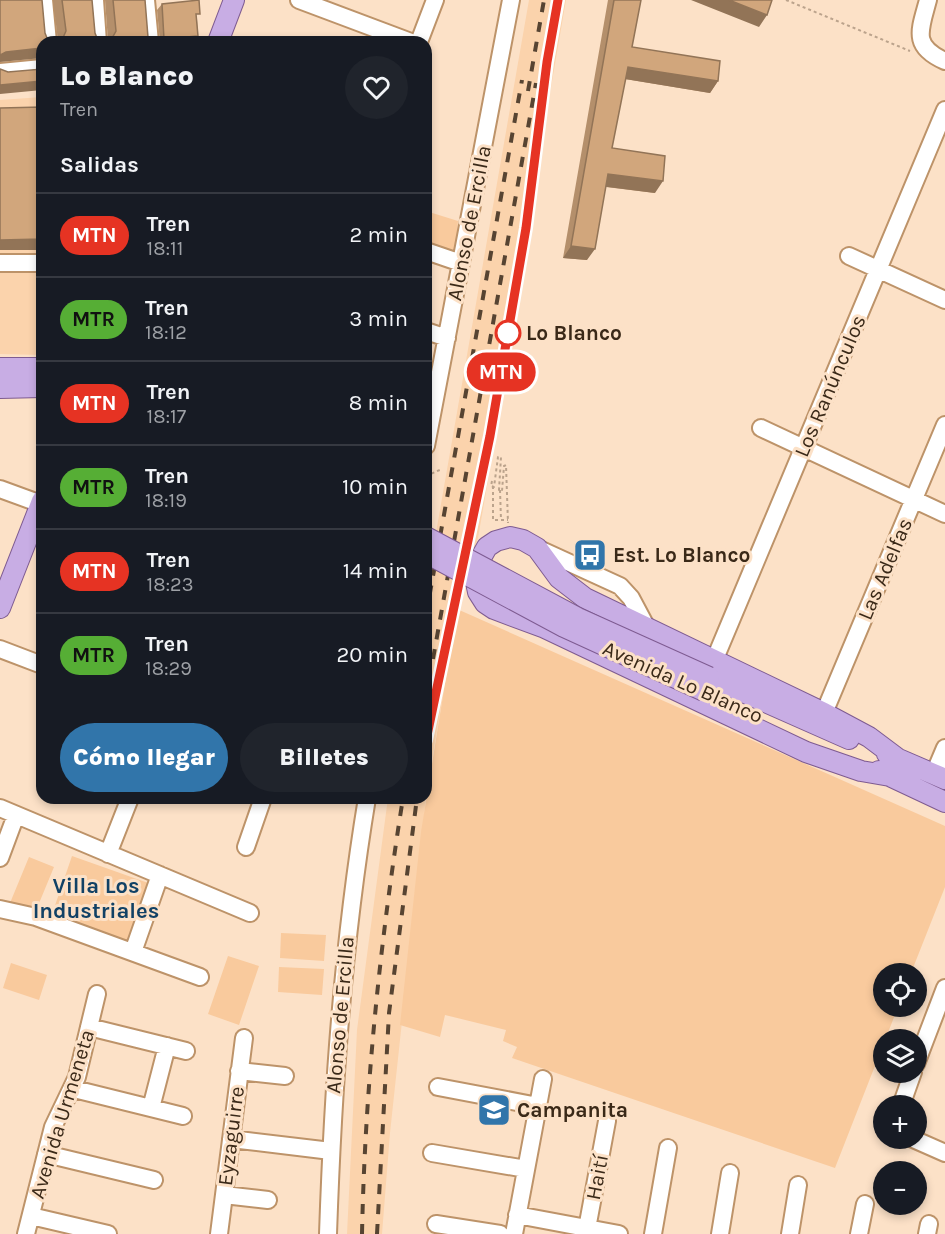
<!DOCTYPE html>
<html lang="es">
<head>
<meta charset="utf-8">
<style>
	body { margin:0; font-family:Karla,sans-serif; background:#20242c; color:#f1f3f6; height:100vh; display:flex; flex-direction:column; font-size:22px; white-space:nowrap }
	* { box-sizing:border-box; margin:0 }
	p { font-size:20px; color:#9ea1a6 }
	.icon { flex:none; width:33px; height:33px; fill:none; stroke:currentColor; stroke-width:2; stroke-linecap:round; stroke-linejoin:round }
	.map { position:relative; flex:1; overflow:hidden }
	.drawer { position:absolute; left:36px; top:36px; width:396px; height:768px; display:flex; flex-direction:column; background:#171b24; border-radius:18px; box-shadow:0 3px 9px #0003 }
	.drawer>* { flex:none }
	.badge { padding:0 12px; border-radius:20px; font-size:21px; line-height:39px }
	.buttons { position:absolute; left:873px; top:963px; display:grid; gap:12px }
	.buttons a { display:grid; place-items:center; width:54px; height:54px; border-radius:50%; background:#171b24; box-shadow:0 3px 9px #0003; font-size:30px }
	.map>.badge { position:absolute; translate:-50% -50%; box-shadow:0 0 0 3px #fff }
	h2 { padding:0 24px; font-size:22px; line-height:54px }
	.round { display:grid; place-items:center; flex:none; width:63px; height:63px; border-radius:32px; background:#20242c }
	.headline { display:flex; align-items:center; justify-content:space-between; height:102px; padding:0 24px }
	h1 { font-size:28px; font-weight:800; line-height:45px }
	.cta { display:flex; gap:12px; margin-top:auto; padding:12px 24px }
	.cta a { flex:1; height:69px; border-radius:36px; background:#3175aa; color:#fff; font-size:24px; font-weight:800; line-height:69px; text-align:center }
	.cta a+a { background:#20242c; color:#f1f3f6 }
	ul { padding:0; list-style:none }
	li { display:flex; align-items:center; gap:18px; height:84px; padding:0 24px; border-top:2px solid #363941 }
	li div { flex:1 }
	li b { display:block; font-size:22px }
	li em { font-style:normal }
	li .badge { min-width:66px; font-weight:700; text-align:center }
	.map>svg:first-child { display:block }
	.built { fill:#fbd3ac }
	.green { fill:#f9ca9d }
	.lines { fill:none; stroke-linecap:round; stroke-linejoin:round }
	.minor-casing { stroke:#bd9369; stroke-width:20 }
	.major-casing { stroke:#7e5b91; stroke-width:22 }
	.path { stroke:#bba38c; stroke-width:2; stroke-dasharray:3 3; stroke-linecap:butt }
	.minor { stroke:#fff; stroke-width:16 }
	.major { stroke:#c8ade4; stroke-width:20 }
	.rail { stroke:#574432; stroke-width:4; stroke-dasharray:10 10; stroke-linecap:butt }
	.major-bridge-casing { stroke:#7e5b91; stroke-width:22; stroke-linecap:butt }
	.major-bridge { stroke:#c8ade4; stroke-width:20 }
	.wall { fill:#b48f6b }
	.shaded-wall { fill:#927457 }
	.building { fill:#d1a67c; stroke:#927457; stroke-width:1.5 }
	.line-casing { stroke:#fff; stroke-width:14 }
	.line { stroke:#e63323; stroke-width:9 }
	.stop-dot { fill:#fff; stroke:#e63323; stroke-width:3 }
	.labels { text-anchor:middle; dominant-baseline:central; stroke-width:6; stroke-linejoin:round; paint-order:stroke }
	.street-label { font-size:21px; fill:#3a2918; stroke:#fce1c7 }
	.stop-label { font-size:21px; font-weight:bold; fill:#3a2918; stroke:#fce1c7; text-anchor:start }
	.poi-label { font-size:21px; font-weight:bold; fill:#3a2918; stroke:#fce1c7; text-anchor:start }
	.neighbourhood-label { font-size:22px; font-weight:bold; fill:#114165; stroke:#fce1c7 }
</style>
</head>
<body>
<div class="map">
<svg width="945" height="1234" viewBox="0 0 945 1234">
	<rect width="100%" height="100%" fill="#fce1c7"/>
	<path class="built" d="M529 0H566L544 128 532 228 478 538 457 609 426 797V590Z
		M42 97V355L0 354V100Z
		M388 798H426L390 1133 382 1234H347L357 1030Z"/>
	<path class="green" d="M426 211 458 221 455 258 426 248Z
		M457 609 945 826V887L911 973 884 974V1006L898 1007 835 1168 512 1058 517 1047 503 1041 506 1030 445 1015 440 1037 400 1025 421 832Z
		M72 856 151 884 129 947 50 920Z
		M29 857 54 867 35 913 10 903Z
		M281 933 326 935 324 961 280 958Z
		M228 956 259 966 239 1025 208 1014Z
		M11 963 47 975 39 1000 3 988Z
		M279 967 324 969 322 995 278 992Z"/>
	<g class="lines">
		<defs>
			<path id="minor" d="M44 0 48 42
				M95 0 98 42
				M146 0 150 42
				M299 0 411 42
				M928 0C920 30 911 46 945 61
				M419 42 435 0
				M0 72 42 68
				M426 251 461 263
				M849 256 945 300
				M0 263H42
				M426 331 447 338
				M761 428 945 514
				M426 446 511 0
				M0 489 41 504
				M537 548 620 586 631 598 648 630
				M0 649 42 665
				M714 661 945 110
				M824 713 945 425
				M934 774 945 748
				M0 808 250 913
				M246 847 263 798
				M108 854 130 798
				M0 858 16 815
				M0 909 36 917 200 977
				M133 952 160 875
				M89 1027 186 1051
				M916 1064 945 988
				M239 1071 285 1076
				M438 1087 538 1106
				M74 1089 183 1116
				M901 1106 913 1072
				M151 1108 167 1046
				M911 1138 945 1153
				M231 1139 331 1151
				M432 1153 526 1169
				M46 1154 154 1180
				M224 1195 268 1200
				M517 1215 619 1234
				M31 1216 108 1234
				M436 1224 500 1234
				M26 1234 53 1127 77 1077 97 994
				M219 1234 244 1038
				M328 1234C333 1087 343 943 367 798
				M514 1234 543 1079
				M586 1234 607 1121
				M653 1234 668 1148
				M720 1234 730 1173
				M790 1234 798 1185
				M859 1234 865 1204
				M927 1234 929 1224"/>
			<path id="major" d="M218 42 234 0
				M0 368H42
				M0 388 42 387
				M0 608 42 501
				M709 677 849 739
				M887 754 945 779
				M879 771 945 802
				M890 776 861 771 806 752 545 628 494 609 485 603 478 592 475 577 478 563 487 547 496 541 510 537 523 540 537 548 559 578 585 598 824 713 869 737 897 758"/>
		</defs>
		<use href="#minor" class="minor-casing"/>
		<use href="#major" class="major-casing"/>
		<path class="path" d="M786 0 910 51
			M491 383 492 371
			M426 476 442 469
			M492 481 491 486 494 487 498 457H501L499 490 502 491 504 466 506 465 508 523
			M493 486V520H508
			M500 490 501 520"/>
		<use href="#minor" class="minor"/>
		<use href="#major" class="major"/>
		<path class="rail" d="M528 91 544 0
			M426 615 522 80
			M433 659 536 83
			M426 740 486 456 522 254 547 62 558 0
			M362 1234C365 1088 380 942 403 798
			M377 1234 389 1013 417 798"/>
		<defs>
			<path id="major-bridge" d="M426 537 578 618 709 677
				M426 553 564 627 704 691"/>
		</defs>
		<use href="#major-bridge" class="major-bridge-casing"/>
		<use href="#major-bridge" class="major-bridge"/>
	</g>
	<path class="wall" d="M53 0H92L95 33 58 41Z
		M105 0H145L148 37 108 41Z
		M608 0H641L632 47 718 81 710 93 625 79 612 148 655 193 606 187 587 260 563 258Z
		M162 4 197 19 198 36 194 42H160L157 10Z"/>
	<path class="shaded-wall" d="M691 0H729L767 15 759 27Z
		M198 36 194 42H162L164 39Z
		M42 48V58L0 62V55L6 52Z
		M628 67 718 81 710 93 619 78Z
		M42 81V90L0 94V85Z
		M608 174 663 181 655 193 600 186Z
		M42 239V250H0V240Z
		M571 246 595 249 587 260 563 258Z"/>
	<path class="building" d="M0 0H42L45 33 47 38 55 42H42V48L6 52 0 55Z
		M62 0H92L95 33 97 38 105 42H56L62 40 66 31Z
		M113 0H145L148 37 155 42H106L111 40 116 31Z
		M199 0 200 14H196L198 36 164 39 162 4Z
		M614 0H641L632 47 720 61 718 81 628 67 612 148 665 156 663 181 608 174 595 249 571 246Z
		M729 0H772L767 15Z
		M0 69 8 72 42 69V81L0 85Z
		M42 107V239L0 240V108Z"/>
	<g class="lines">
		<defs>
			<path id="line" d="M426 740 490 436 526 228 547 62 558 0"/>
		</defs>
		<use href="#line" class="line-casing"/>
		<use href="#line" class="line"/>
	</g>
	<defs>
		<symbol id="bus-square" viewBox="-11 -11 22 22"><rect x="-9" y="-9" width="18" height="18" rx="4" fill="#3175aa" stroke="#fce1c7"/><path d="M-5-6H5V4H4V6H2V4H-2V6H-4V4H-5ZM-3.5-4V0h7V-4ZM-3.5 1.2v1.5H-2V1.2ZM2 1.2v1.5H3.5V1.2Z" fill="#fff"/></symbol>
		<symbol id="school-square" viewBox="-11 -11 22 22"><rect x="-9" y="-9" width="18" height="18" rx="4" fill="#3175aa" stroke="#fce1c7"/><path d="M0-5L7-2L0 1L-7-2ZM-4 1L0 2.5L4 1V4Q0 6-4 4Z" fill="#fff"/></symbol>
	</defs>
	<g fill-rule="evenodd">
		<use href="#bus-square" x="571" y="536" width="38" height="38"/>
		<use href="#school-square" x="475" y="1091" width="38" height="38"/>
	</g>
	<circle class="stop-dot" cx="508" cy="333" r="12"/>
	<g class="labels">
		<g class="street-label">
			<text transform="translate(469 223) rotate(-79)">Alonso de Ercilla</text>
			<text transform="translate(830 386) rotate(-67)">Los Ranúnculos</text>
			<text transform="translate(885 569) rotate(-67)">Las Adelfas</text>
			<text transform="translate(683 682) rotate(24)">Avenida Lo Blanco</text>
			<text transform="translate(340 1015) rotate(-85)">Alonso de Ercilla</text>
			<text transform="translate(62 1114) rotate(-73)">Avenida Urmeneta</text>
			<text transform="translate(231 1136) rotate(-83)">Eyzaguirre</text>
			<text transform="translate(597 1177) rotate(-79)">Haití</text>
		</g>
		<g class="stop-label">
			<text x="526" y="333">Lo Blanco</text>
		</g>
		<g class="poi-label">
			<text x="613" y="555">Est. Lo Blanco</text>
			<text x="517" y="1110">Campanita</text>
		</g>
		<g class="neighbourhood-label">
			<text x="96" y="886">Villa Los<tspan x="96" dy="25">Industriales</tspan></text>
		</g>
	</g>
</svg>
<div class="buttons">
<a><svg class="icon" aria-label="locate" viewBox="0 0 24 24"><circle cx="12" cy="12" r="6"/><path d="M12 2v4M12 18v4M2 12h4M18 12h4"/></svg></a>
<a><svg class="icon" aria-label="layers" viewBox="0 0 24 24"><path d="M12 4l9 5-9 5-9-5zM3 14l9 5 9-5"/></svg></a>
<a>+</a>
<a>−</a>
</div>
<b class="badge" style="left:501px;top:372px;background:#e63323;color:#fff">MTN</b>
<section class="drawer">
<div class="headline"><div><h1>Lo Blanco</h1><p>Tren</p></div><a class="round"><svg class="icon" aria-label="heart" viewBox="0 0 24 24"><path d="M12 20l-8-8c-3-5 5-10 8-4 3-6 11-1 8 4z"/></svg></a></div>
<h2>Salidas</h2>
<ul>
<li><span class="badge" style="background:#e63323;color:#fff">MTN</span><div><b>Tren</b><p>18:11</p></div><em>2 min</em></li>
<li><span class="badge" style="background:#56ae35;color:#111">MTR</span><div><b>Tren</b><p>18:12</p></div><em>3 min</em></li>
<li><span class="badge" style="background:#e63323;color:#fff">MTN</span><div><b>Tren</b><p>18:17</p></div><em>8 min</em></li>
<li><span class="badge" style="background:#56ae35;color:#111">MTR</span><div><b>Tren</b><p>18:19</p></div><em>10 min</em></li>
<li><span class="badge" style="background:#e63323;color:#fff">MTN</span><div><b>Tren</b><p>18:23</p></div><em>14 min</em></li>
<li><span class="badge" style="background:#56ae35;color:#111">MTR</span><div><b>Tren</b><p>18:29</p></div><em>20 min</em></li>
</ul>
<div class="cta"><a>Cómo llegar</a><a>Billetes</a></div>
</section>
</div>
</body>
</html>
